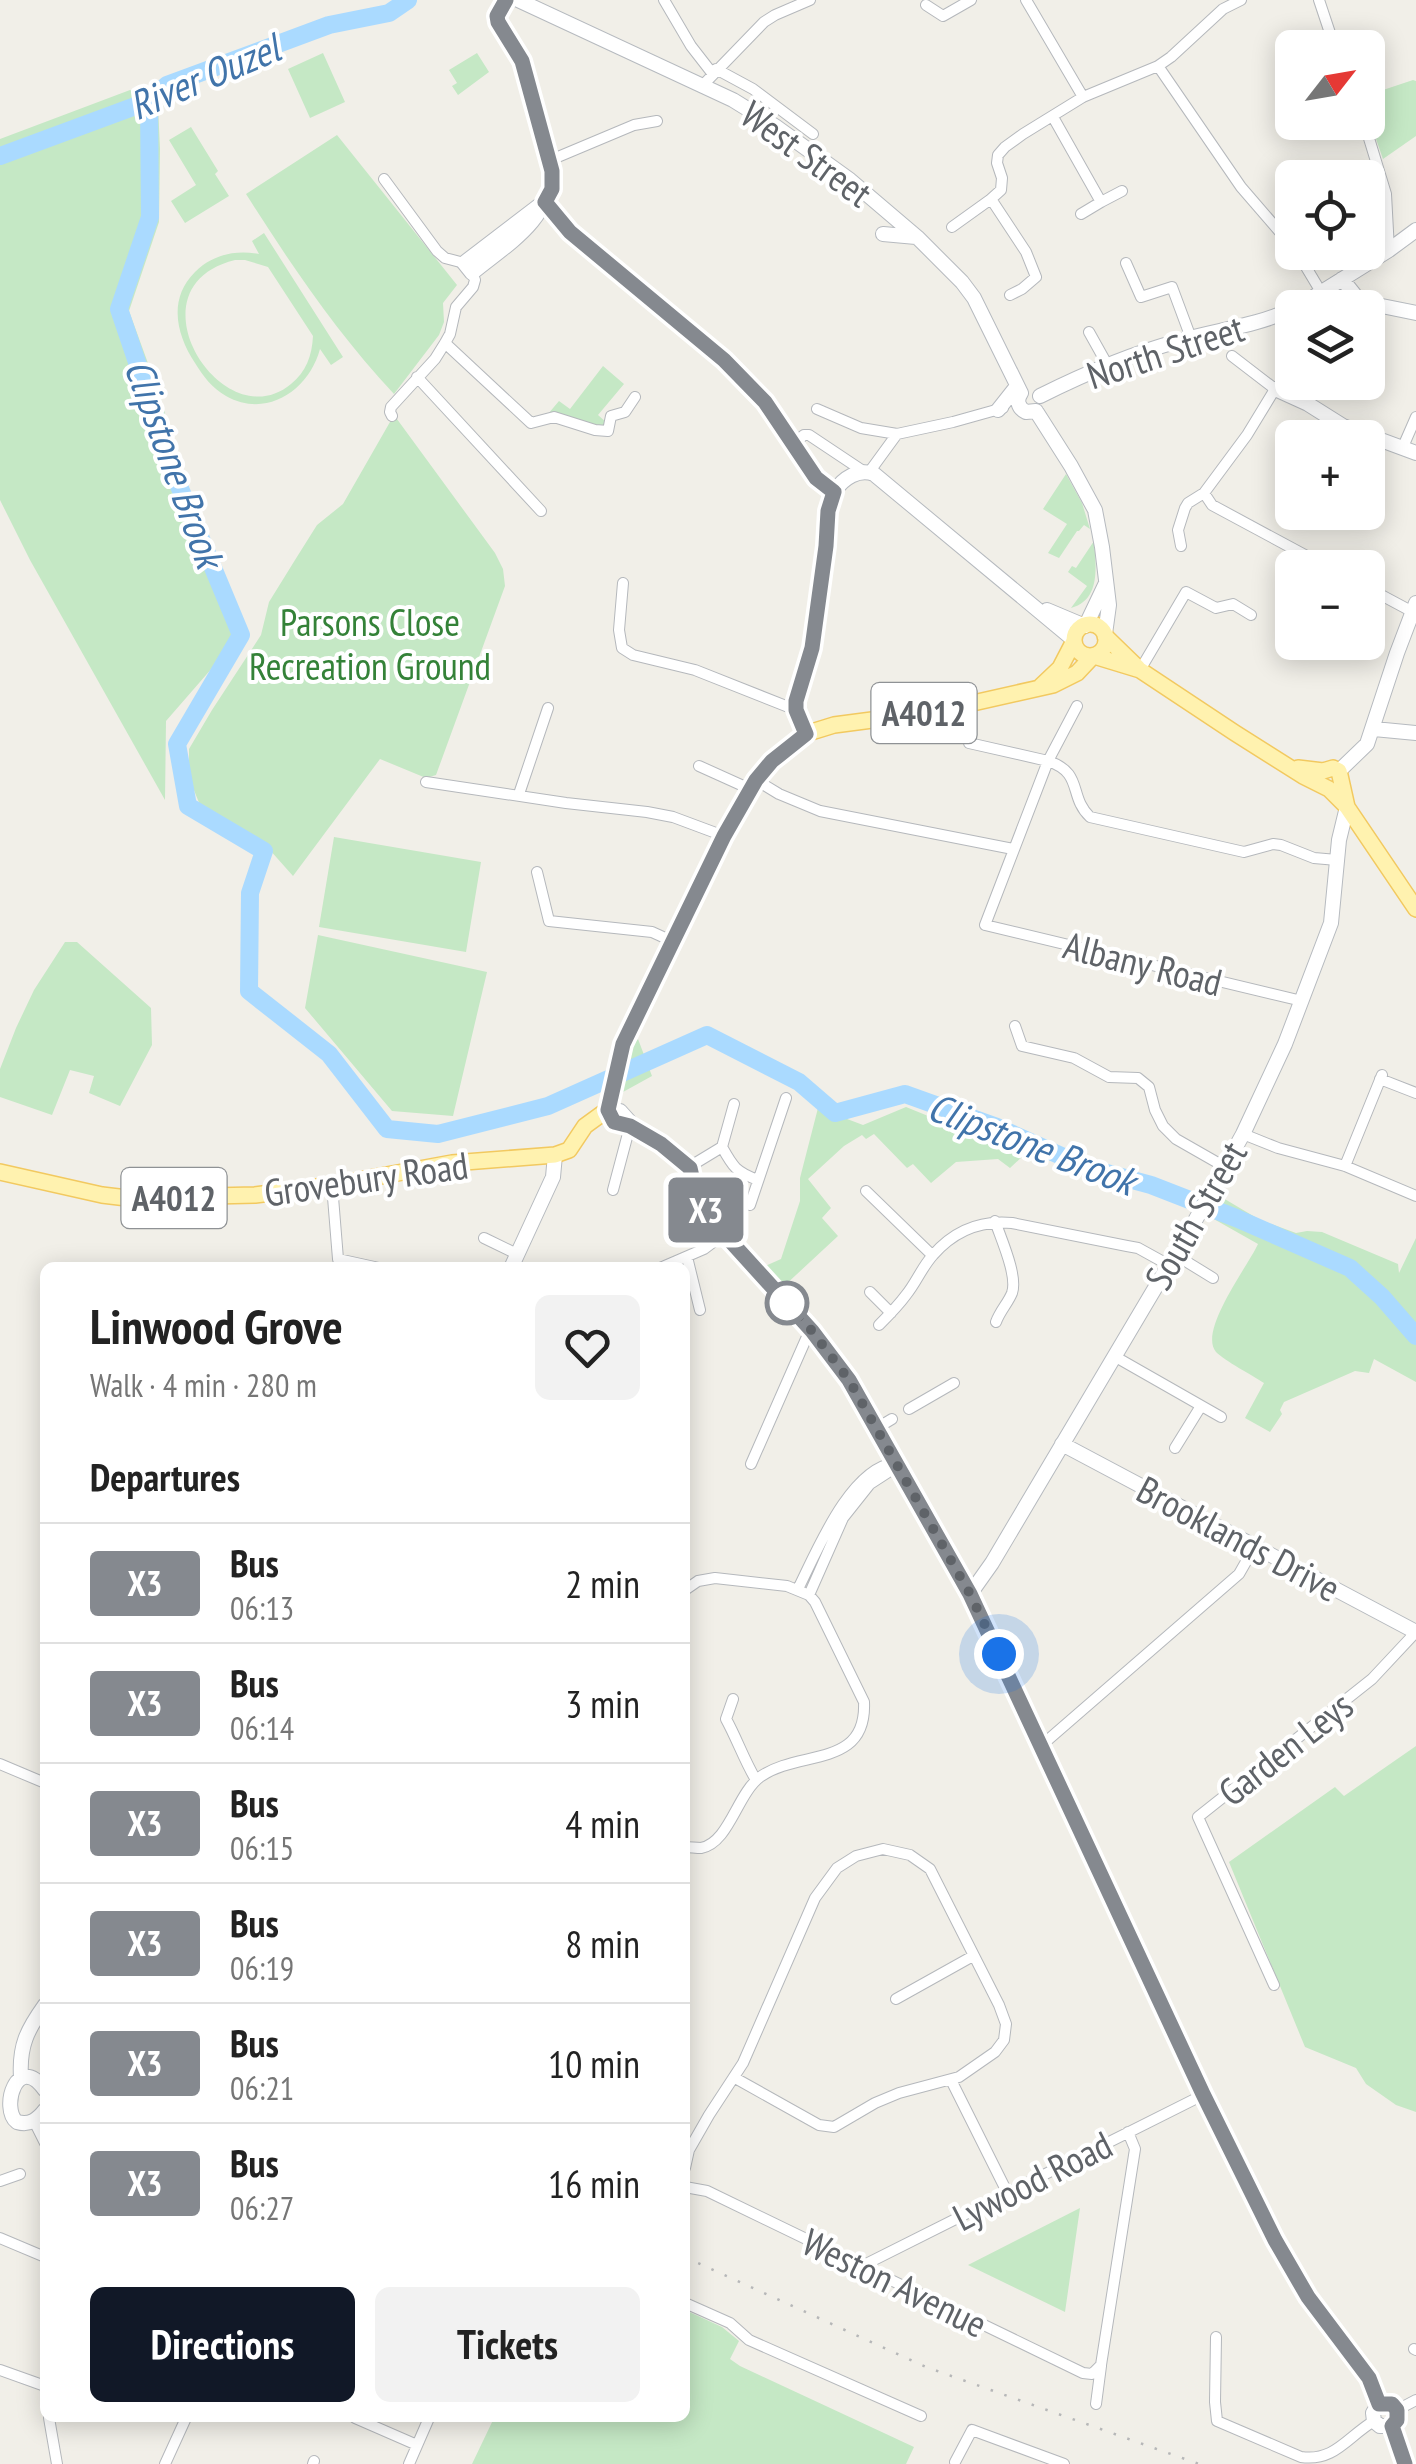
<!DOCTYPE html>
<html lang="en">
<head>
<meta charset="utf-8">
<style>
	body { margin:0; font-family:"PT Sans Narrow",sans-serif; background:#f2f2f2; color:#222; height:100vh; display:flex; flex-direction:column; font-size:38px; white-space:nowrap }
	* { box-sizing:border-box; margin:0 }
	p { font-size:32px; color:#767676 }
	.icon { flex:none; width:55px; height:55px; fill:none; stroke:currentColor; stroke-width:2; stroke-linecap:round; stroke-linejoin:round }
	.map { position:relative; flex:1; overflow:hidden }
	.side { position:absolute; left:40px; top:1262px; width:650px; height:1160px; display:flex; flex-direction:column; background:#fff; border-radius:15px; box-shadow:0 5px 25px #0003 }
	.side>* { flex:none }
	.badge { padding:0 20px; border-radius:8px; font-size:35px; line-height:65px }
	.needle { width:65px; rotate:59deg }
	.buttons { position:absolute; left:1275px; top:30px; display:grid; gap:20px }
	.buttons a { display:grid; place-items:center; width:110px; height:110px; border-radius:15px; background:#fff; box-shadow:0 5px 25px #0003; font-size:50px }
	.you { position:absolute; width:50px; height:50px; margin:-25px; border:8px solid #fff; border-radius:50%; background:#1a73e8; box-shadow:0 0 0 15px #1a73e833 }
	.map>.badge { position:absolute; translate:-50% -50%; box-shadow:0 0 0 5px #fff }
	h2 { padding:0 50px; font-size:38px; line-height:90px }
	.round { display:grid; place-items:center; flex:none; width:105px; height:105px; border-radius:15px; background:#f2f2f2 }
	.headline { display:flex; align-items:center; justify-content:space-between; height:170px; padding:0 50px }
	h1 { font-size:48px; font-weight:800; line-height:75px }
	.primary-button { display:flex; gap:20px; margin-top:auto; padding:20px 50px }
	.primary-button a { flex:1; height:115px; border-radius:15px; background:#111827; color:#fff; font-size:40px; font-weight:800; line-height:115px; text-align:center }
	.primary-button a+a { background:#f2f2f2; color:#222 }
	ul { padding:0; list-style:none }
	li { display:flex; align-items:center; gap:30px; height:120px; padding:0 50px; border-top:2px solid #e0e0e0 }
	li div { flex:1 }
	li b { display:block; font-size:38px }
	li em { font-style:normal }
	li .badge { min-width:110px; font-weight:700; text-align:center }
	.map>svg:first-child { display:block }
	.green { fill:#c5e8c5; fill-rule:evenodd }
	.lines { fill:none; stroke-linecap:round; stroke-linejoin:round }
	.river { stroke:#aadaff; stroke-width:18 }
	.street-casing { stroke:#b5b8bc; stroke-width:12 }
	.secondary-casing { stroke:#b6babf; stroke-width:16 }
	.primary-casing { stroke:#f2c960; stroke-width:18 }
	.street { stroke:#fff; stroke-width:10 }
	.secondary { stroke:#fff; stroke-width:14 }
	.primary { stroke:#fff2af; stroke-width:15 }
	.rail { stroke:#b6b7b8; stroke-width:2.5; stroke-dasharray:2.5 12; stroke-linecap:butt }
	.line-casing { stroke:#fff; stroke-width:22 }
	.line { stroke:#85898f; stroke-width:15 }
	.walk { stroke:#5f6368; stroke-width:10; stroke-dasharray:0 18 }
	.stop-dot { fill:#fff; stroke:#85898f; stroke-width:5 }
	.labels { text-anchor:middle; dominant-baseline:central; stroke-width:8; stroke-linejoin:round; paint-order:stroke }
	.shield { fill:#fff; stroke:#8f9295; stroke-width:2.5 }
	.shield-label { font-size:35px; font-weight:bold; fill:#5f6368 }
	.street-label { font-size:38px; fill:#5f6368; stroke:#fff }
	.park-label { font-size:38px; fill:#348238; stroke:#fff }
	.water-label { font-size:40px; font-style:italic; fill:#4174aa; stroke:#fff }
</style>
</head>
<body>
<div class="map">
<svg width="1416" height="2464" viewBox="0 0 1416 2464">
	<rect width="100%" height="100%" fill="#f1efe8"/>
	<path class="green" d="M323 53 345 102 310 118 288 69Z
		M477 53 489 72 458 95 452 86 457 83 449 70Z
		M1413 80 1416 81V136L1383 159 1368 116V95Z
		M130 90 158 106 160 149 159 222 129 311 161 399 184 483 246 629 166 721 165 800 30 560 0 500V139Z
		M191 127 218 171 215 174 229 196 185 223 171 201 196 185 169 140Z
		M337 135 457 285 443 303 444 322 439 335 394 394C337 333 291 265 246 194Z
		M264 233 343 357 331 365 320 349C309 390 267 419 226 396 212 388 203 376 195 363 176 334 168 299 195 272 213 254 236 250 259 254L252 241ZM235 260H245L268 267 313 336C312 356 306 372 291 384 223 441 125 287 235 260Z
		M603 366 624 384 598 415 607 423 605 425 593 426 548 414 559 401 570 409Z
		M394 415 495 553 503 569 505 586 436 775 426 778 380 759 293 876 269 849 200 805 189 778V749L212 710 261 635 269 602 295 560 317 525 343 504Z
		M1066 474 1082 503 1090 529 1084 525 1079 531H1077L1059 558 1048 553 1067 524 1043 509Z
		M1094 541C1096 566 1101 600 1071 608L1087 586 1068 572 1072 566 1076 568Z
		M334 837 481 862 466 952 319 927Z
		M318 935 487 972 453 1116 392 1111 305 1008Z
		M65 942H77L151 1008 152 1045 120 1106 89 1093 94 1076 70 1070 52 1115 0 1097V1069L16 1028 34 990Z
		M638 1039 652 1076 623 1092C625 1073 623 1052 638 1039Z
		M906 1107 1024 1155 1010 1168 998 1159 956 1162 931 1183 913 1164 907 1168 874 1134 866 1139 862 1135 844 1146 808 1179 831 1208 822 1218 838 1236 782 1288 763 1267 781 1259 800 1201V1178L818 1108 863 1125Z
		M1223 1198 1260 1220 1296 1233 1307 1231 1322 1232 1398 1264 1399 1273 1416 1238V1382L1374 1359 1369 1373 1355 1371 1284 1402 1280 1410 1282 1414 1270 1432 1245 1418 1264 1383C1252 1375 1225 1361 1216 1352 1198 1331 1248 1266 1258 1244L1212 1218Z
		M1416 1746V2112L1396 2105 1366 2084 1356 2068 1305 2047 1229 1862 1335 1787 1344 1796Z
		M1080 2208 1065 2312 968 2265Z
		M685 2310 722 2327 739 2341 730 2359 740 2366 914 2447 906 2464H472L494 2418H685Z"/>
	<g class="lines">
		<path class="river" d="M149 101 150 217 119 309 179 486 241 635 177 744 188 806 264 851 250 893 249 991 329 1054 387 1129 438 1134 548 1106 707 1035 799 1082 835 1113 905 1094 997 1127 1088 1168 1151 1185 1236 1218 1350 1268 1382 1297 1416 1336
			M0 156 149 101 167 85 329 25 389 13 408 0"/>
		<defs>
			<path id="street" d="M664 0 691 46 712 73
				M1026 0 1083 97
				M1319 0 1335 48
				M926 5 943 16 971 0
				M1158 66 1241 187 1292 246
				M716 69 753 89 813 134
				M703 85 764 22 775 15 810 0
				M1053 117 1101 202 1122 191
				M1364 122 1386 194 1389 250
				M553 159 634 125 657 121
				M384 179 437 251 445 258 464 263
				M1081 214 1101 202
				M952 227 991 199
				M1297 252 1321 292
				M1126 263 1141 297 1172 287 1191 338
				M1010 295 1022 289 1036 277 1026 252 991 199 1001 190 1002 178 997 163 998 155 1005 147 1023 134 1083 97 1158 66 1171 57 1223 9 1241 0
				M1089 332 1108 366
				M445 343 531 423 554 417 595 430 608 431 611 416 625 412 635 397
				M417 377 541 511
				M817 409 861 428 897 434
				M392 416 390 412 391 407 435 359 445 343 450 334 456 307 473 287 475 280 472 273
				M794 443 804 435H809L863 471
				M1402 449 1416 417
				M870 471 897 434 953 422 1003 408
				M1204 493 1212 505 1329 568
				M1181 546 1178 530 1185 508 1188 503 1204 493 1247 435 1275 389 1232 356
				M623 583 619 630 622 648 633 655 695 670 796 710
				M1368 588 1411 611
				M1140 670 1186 592 1216 608 1233 604 1251 615
				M1077 706 1048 761C1084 773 1068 796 1090 817L1244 852 1273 844 1281 845 1314 858 1337 860
				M969 743 1048 761 985 925 1302 1001
				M699 766 750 789
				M756 780 779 794 820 811 1013 849
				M426 782 566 803 647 812 673 817 724 836
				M519 794 548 708
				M537 872 549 921 652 932 674 942
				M1015 1026 1022 1046 1074 1058 1109 1077 1138 1078 1149 1087 1155 1110 1163 1126 1176 1139 1225 1167
				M1380 1079 1416 1093
				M1243 1134 1278 1148 1345 1166 1416 1196
				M722 1147 734 1104
				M1345 1166 1382 1075
				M689 1167 722 1147C733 1167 736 1172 758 1180
				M332 1185 338 1259 379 1268
				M613 1190 630 1126
				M866 1191 932 1255
				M750 1205 786 1098
				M995 1221C1001 1239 1018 1276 1012 1293 1008 1303 1000 1311 996 1322
				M484 1238 517 1254
				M1174 1254 1213 1278
				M687 1257 700 1310
				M660 1268 704 1249 724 1234
				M870 1292 891 1313
				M879 1325C888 1316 898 1306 906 1295 916 1283 922 1267 933 1255 954 1231 981 1220 1012 1223L1127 1246 1138 1248 1167 1264
				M1114 1356 1221 1417
				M909 1409 954 1383
				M877 1428 892 1419
				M1175 1448 1201 1406
				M751 1464 806 1339 813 1331
				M798 1589C816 1553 850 1468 895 1463L890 1471 870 1484 843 1518 809 1595
				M685 1590 698 1581 715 1578 787 1586 809 1595 815 1602 864 1702C867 1769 799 1749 760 1777 737 1794 729 1843 701 1848 696 1848 690 1847 685 1847
				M733 1699 726 1719C737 1739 744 1760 756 1780
				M1042 1745 1239 1574 1255 1546
				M0 1764 45 1783
				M1274 1985 1198 1817 1372 1679 1416 1632
				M896 1999 973 1956
				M951 2080 1007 2192
				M34 2121 45 2143
				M685 2168 689 2150 709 2115 743 2063 815 1898 837 1868 856 1856 883 1849 910 1855 930 1869 999 2005 1006 2024 1004 2040 995 2052 959 2077 899 2093 875 2103 834 2127 819 2125 735 2078
				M0 2181 20 2174
				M685 2187 707 2191 1083 2373 1092 2374 1101 2365 1135 2149 1128 2132
				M0 2238 45 2257
				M862 2266 1203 2095
				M685 2303 730 2323 749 2340 921 2416
				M1216 2337 1215 2402 1217 2421 1301 2457C1335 2462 1348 2436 1374 2421
				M1414 2349 1416 2350
				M0 2370 45 2386
				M1096 2404 1101 2366
				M1397 2410 1416 2400
				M49 2418 57 2464
				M355 2418 417 2445
				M955 2462 972 2430 1064 2464
				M165 2464 186 2418
				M313 2464 314 2461
				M409 2464 429 2418"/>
			<path id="secondary" d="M506 0 497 16 498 22 521 61 552 171C550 221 507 244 472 273L464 263 545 201
				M518 0 733 100 775 126 850 180 917 237 962 282 974 298 1021 393
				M545 201 570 232 724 361 765 402 816 478 834 492
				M883 234 916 237
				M1342 279 1358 299 1367 303 1416 313
				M1309 301 1358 299
				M1296 308 1389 250 1416 230
				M1275 389 1308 404 1343 426 1416 453
				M1021 393C1016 400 1018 408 1026 412L1036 411
				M1040 396C1084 374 1130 354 1179 341 1216 330 1257 326 1292 309
				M998 410 1017 386
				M1036 411 1071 466 1095 510 1102 547 1109 605 1105 634
				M1047 610 1085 626
				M1086 625 1106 583
				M1374 729 1416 733
				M805 734 796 710V701C800 683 808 666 812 648 820 613 825 574 827 538 827 523 826 505 834 492 843 478 859 468 874 474L1074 640
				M1339 771 1367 744 1397 653 1416 603
				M607 1110 620 1111 629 1121 630 1126 661 1144 689 1167 695 1190 703 1206 724 1234 813 1331 849 1380 970 1594 1203 2095 1275 2239 1308 2297 1369 2378 1379 2404 1373 2413 1374 2421 1380 2426H1392
				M511 1268 553 1177 555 1155
				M1062 1444 1416 1632
				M970 1594 992 1563 1196 1219 1243 1134 1285 1044 1331 923 1339 840 1347 807
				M21 2077C19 2046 27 2030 45 2005
				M45 2090C17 2051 0 2109 17 2122 30 2126 38 2119 45 2110
				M1379 2404H1391L1397 2410V2420L1392 2426 1405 2464"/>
			<path id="primary" d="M1074 640a16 16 0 1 1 32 0a16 16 0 1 1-32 0Z
				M1105 636 1138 668
				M1094 656 1140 670 1235 733 1303 776 1329 789 1347 807 1416 909
				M1041 686 1060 668 1074 641
				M1298 768 1323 771 1333 768 1339 771 1347 807
				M0 1172 102 1195 127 1198 255 1195 332 1185 452 1163 555 1155 569 1150 585 1126 607 1110 623 1044 724 836 750 789 772 761 805 734 834 725 933 712 1053 685 1077 673 1093 656"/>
		</defs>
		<use href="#street" class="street-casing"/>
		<use href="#secondary" class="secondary-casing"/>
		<use href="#primary" class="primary-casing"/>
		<use href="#street" class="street"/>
		<use href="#secondary" class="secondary"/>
		<use href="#primary" class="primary"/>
		<path class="rail" d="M685 2257 926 2367 1199 2464"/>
	</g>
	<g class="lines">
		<defs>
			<path id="line" d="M506 0 497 16 498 22 522 61 552 171V189L545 202 570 232 724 360 765 402 816 478 834 492 828 511 826 546 812 648 796 701V710L806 734 772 761 756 780 724 836 623 1044 608 1110 614 1122 630 1126 661 1144 690 1168 695 1190 703 1206 724 1234 812 1331 849 1380 970 1594 1203 2094 1275 2240 1308 2297 1369 2378 1379 2404H1392L1397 2410V2420L1392 2426 1405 2464"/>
		</defs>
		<use href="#line" class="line-casing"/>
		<use href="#line" class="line"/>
		<path class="walk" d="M787 1303 812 1331 849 1380 970 1594 999 1654"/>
	</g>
	<circle class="stop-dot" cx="787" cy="1303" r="20"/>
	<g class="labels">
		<g class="shield">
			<rect x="871.5" y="683" width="105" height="60" rx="8"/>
			<rect x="121.5" y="1168" width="105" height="60" rx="8"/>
		</g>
		<g class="shield-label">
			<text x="924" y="713">A4012</text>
			<text x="174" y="1198">A4012</text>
		</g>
		<g class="street-label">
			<text transform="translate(807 153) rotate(36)">West Street</text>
			<text transform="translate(1165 351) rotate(-18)">North Street</text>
			<text transform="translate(1143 963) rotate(14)">Albany Road</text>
			<text transform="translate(366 1178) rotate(-8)">Grovebury Road</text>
			<text transform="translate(1195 1215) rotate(-60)">South Street</text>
			<text transform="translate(1239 1538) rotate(28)">Brooklands Drive</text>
			<text transform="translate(1285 1748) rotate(-38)">Garden Leys</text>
			<text transform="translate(1032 2180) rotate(-27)">Lywood Road</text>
			<text transform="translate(895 2282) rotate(26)">Weston Avenue</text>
		</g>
		<g class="park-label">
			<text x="370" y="621">Parsons Close<tspan x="370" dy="44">Recreation Ground</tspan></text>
		</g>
		<g class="water-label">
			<text transform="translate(204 76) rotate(-23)">River Ouzel</text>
			<text transform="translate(175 463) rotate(70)">Clipstone Brook</text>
			<text transform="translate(1032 1143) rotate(21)">Clipstone Brook</text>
		</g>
	</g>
</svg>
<div class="buttons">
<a><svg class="needle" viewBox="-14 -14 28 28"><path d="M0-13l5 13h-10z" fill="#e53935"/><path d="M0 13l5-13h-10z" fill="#767676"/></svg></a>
<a><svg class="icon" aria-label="locate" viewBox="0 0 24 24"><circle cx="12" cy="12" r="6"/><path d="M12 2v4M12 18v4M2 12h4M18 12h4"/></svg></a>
<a><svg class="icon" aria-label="layers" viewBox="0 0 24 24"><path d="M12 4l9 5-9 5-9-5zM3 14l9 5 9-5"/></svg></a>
<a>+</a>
<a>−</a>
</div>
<div class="you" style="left:999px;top:1654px"></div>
<b class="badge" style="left:706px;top:1210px;background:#85898f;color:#fff">X3</b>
<section class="side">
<div class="headline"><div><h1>Linwood Grove</h1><p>Walk · 4 min · 280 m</p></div><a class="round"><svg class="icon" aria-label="heart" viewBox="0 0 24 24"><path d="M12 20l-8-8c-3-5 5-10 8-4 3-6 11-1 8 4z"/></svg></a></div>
<h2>Departures</h2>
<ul>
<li><span class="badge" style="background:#85898f;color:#fff">X3</span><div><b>Bus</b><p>06:13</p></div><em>2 min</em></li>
<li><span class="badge" style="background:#85898f;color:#fff">X3</span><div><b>Bus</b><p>06:14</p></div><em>3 min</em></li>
<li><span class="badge" style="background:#85898f;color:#fff">X3</span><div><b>Bus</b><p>06:15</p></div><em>4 min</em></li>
<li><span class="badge" style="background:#85898f;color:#fff">X3</span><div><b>Bus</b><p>06:19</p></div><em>8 min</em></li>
<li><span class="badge" style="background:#85898f;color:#fff">X3</span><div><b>Bus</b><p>06:21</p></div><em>10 min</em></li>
<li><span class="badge" style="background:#85898f;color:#fff">X3</span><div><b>Bus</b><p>06:27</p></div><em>16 min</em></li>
</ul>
<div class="primary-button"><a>Directions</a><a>Tickets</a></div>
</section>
</div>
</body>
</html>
